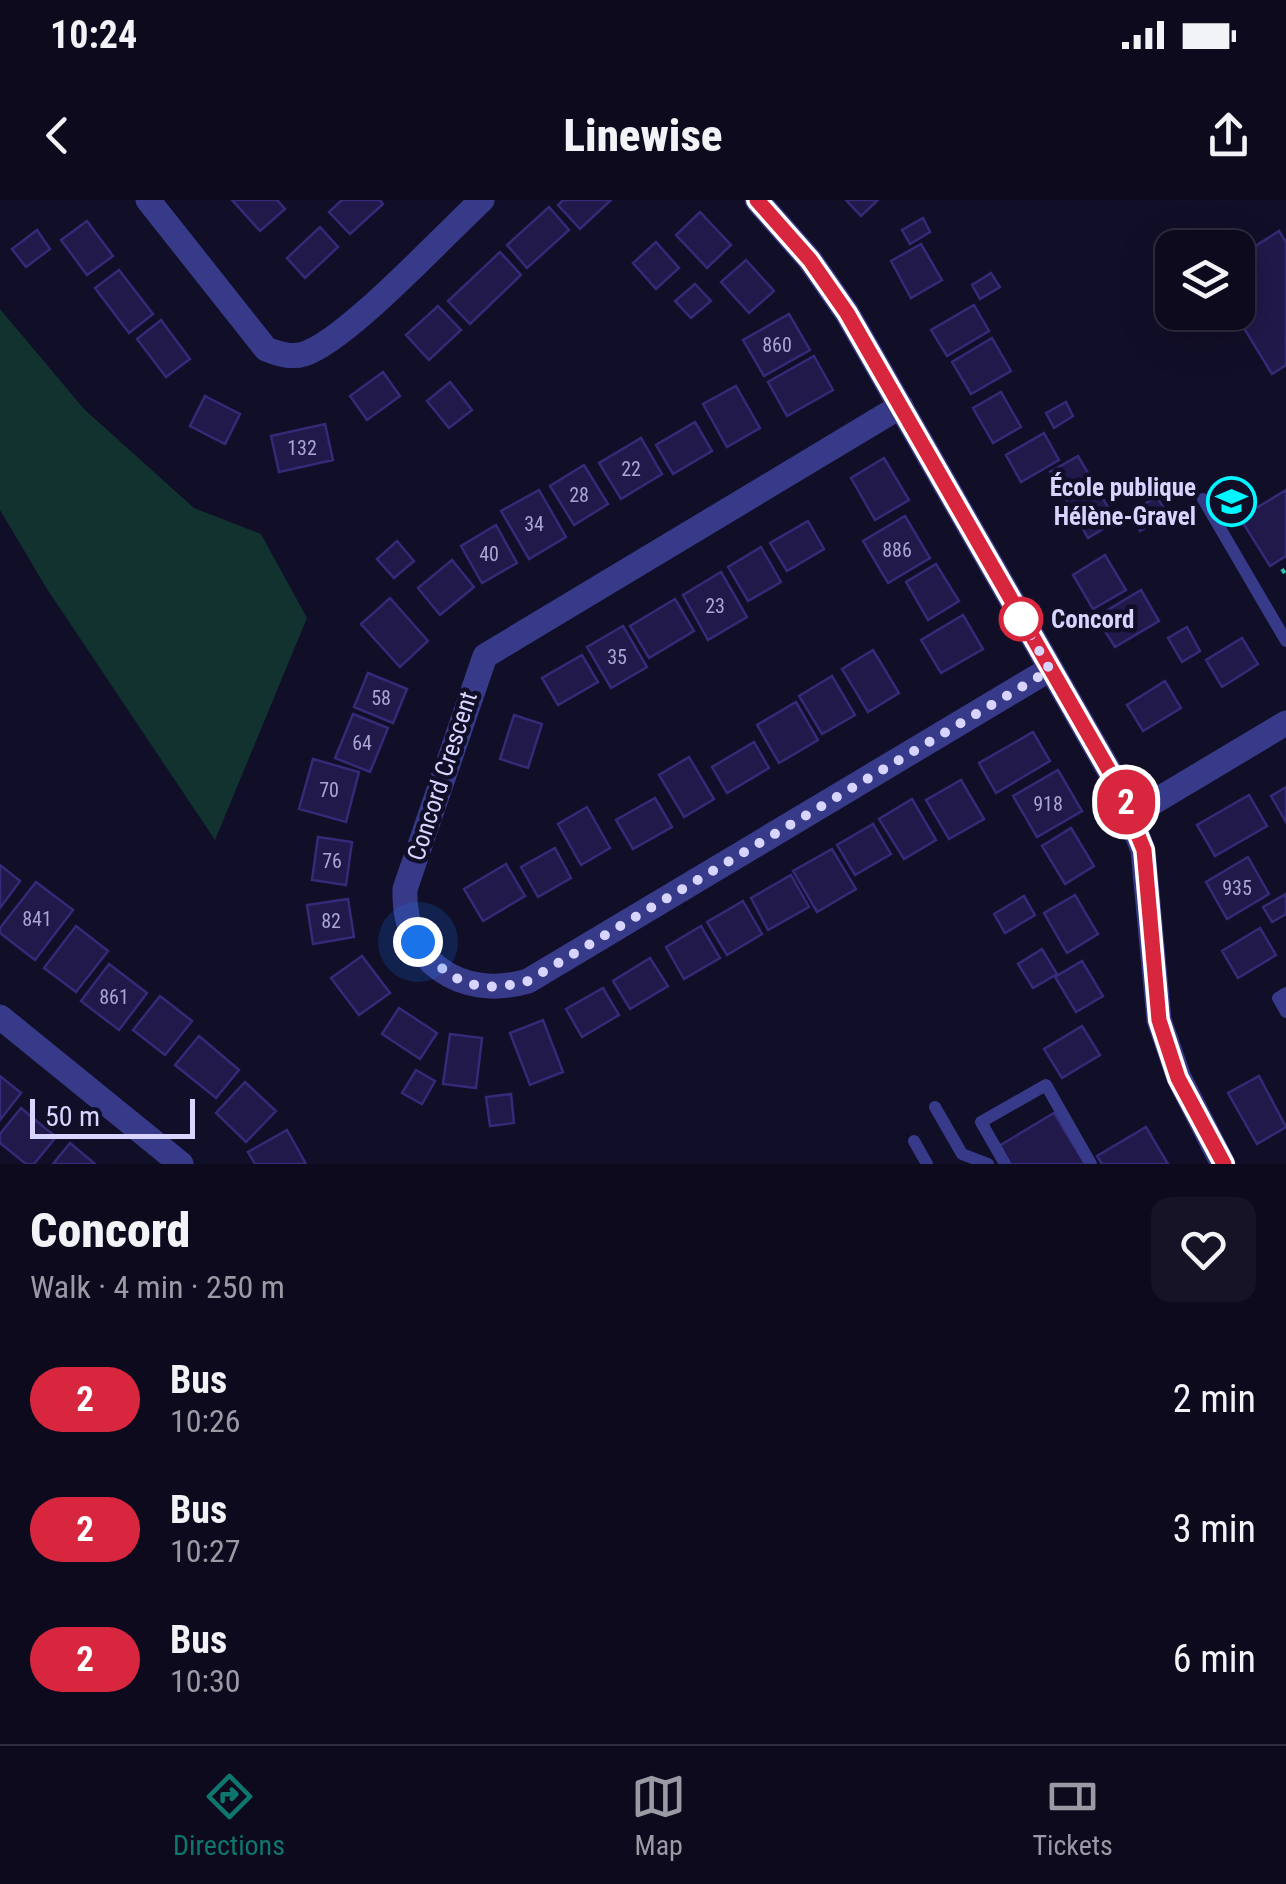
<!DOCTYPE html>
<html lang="en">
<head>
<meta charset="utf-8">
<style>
	body { margin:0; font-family:"Roboto Condensed",sans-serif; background:#161327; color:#f1f3f6; height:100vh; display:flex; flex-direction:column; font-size:38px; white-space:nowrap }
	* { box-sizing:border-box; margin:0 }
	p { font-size:32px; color:#9a9aa4 }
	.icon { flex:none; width:55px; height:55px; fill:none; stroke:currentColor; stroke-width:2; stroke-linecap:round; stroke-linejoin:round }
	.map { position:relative; height:964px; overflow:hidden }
	.sheet { display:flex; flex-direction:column; background:#0d0a1e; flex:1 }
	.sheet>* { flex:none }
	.badge { padding:0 20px; border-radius:32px; font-size:35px; line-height:65px }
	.tools { position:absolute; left:1155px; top:30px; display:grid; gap:20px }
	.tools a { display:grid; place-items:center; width:100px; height:100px; border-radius:20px; background:#0d0a1e; box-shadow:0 10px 40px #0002,0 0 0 2px #2d2b3c; font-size:50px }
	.scale { position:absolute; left:30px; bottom:25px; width:165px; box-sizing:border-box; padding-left:10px; border:5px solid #d7d5ff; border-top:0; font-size:28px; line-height:35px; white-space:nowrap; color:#d7d5ff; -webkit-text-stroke:8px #110e28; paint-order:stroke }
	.you { position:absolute; width:50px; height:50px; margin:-25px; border:8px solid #fff; border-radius:50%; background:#1a73e8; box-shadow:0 0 0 15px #1a73e833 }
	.map>.badge { position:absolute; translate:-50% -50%; box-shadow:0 0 0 5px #fff }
	.round { display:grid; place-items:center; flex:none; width:105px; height:105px; border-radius:20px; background:#161327 }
	.overview { display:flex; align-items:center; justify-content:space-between; height:170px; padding:0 30px }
	h1 { font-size:48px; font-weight:800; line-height:75px }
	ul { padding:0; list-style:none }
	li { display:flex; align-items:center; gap:30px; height:130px; padding:0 30px }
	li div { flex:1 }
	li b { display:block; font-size:38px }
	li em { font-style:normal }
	li .badge { min-width:110px; font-weight:700; text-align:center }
	.status { display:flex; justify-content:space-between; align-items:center; height:70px; padding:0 50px; background:#0d0a1e; direction:ltr }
	.status svg { height:28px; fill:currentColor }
	header { display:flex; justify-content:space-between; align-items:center; height:130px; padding:0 30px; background:#0d0a1e; font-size:45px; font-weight:800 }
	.menu { display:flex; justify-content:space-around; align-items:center; height:140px; border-top:2px solid #2d2b3c; background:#0d0a1e; font-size:28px; color:#9a9aa4 }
	.menu a { display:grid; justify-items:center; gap:5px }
	.menu .selected { color:#0f766e }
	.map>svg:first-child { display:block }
	.green { fill:#11322f }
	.building { fill:#20194a; stroke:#342a77; stroke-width:2.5 }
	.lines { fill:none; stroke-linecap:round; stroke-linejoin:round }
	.path { stroke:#29bfab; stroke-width:4; stroke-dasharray:5 8; stroke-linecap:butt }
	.lane { stroke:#373a89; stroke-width:12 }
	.street { stroke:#373a89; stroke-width:25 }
	.line-casing { stroke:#fff; stroke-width:22 }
	.line { stroke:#d7263d; stroke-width:15 }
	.walk { stroke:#d7d5ff; stroke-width:10; stroke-dasharray:0 18 }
	.stop-dot { fill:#fff; stroke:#d7263d; stroke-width:5 }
	.labels { text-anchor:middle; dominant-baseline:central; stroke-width:9; stroke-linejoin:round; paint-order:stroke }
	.number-label { font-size:20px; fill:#a9a6d2 }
	.poi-label { font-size:25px; font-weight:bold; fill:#d7d5ff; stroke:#110e28; text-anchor:end }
	.stop-label { font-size:25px; font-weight:bold; fill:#d7d5ff; stroke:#110e28; text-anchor:start }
	.street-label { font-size:25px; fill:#d7d5ff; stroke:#110e28 }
</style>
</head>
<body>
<div class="status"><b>10:24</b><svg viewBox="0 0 49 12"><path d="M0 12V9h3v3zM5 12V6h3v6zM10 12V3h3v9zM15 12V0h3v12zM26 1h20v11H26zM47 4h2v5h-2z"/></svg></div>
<header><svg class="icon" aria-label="back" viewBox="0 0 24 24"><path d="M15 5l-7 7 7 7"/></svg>Linewise<svg class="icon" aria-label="share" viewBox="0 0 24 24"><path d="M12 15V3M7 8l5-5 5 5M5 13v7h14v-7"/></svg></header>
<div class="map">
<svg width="1286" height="964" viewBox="0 0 1286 964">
	<rect width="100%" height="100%" fill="#110e28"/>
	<path class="green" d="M0 109 84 209 194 308 261 334 307 418 215 640 47 389 0 310Z"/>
	<path class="building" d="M232 0H277L285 9 260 31Z
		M342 0H380L383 4 350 34 329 12Z
		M563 0H611L580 29 558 5Z
		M846 0H878L861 16Z
		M549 7 569 30 527 68 507 45Z
		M700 12 731 45 707 68 676 35Z
		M923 18 930 32 910 44 902 30Z
		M87 21 113 56 87 75 61 40Z
		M320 27 338 47 305 78 287 58Z
		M37 30 50 49 26 67 12 49Z
		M1279 31 1286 42V165L1272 174 1234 112H1238V57Z
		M656 42 679 68 656 89 633 63Z
		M921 44 942 80 911 98 891 61Z
		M500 52 521 75 470 124 448 101Z
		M746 60 774 91 749 113 721 82Z
		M119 70 153 114 129 133 95 88Z
		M991 73 1000 87 980 99 972 85Z
		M695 84 711 101 691 118 675 101Z
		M974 105 989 131 947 156 931 130Z
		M438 106 461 130 429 160 406 135Z
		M789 114 810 150 764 176 743 140Z
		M161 120 190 159 166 177 137 139Z
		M992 138 1011 171 971 194 952 162Z
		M814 156 833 190 787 216 768 182Z
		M383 172 400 196 367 220 350 196Z
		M450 182 472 210 449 228 427 201Z
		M736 186 760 228 727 247 703 204Z
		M1001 192 1021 227 993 243 973 208Z
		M205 196 240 214 225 244 190 226Z
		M1066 202 1073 216 1054 228 1046 213Z
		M695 222 712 251 673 274 656 245Z
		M325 224 333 260 279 272 271 236Z
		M1044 233 1059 260 1021 282 1006 255Z
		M641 238 662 274 621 299 599 263Z
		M1078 256 1116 321 1088 338 1050 272Z
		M884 258 909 300 875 320 851 278Z
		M584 265 608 304 574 325 550 286Z
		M539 290 566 337 529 359 501 311Z
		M1286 290V356L1270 366 1240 318Z
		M1157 297 1168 315 1140 331 1130 312Z
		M905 316 930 358 888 383 863 341Z
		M808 321 824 349 787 371 770 343Z
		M496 325 517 363 482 383 461 346Z
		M397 341 414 361 394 378 377 359Z
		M761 347 781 382 748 401 728 367Z
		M1105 355 1126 390 1093 409 1073 375Z
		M452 360 474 387 440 415 418 388Z
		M936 364 959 401 928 420 906 382Z
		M721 372 747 417 708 440 683 395Z
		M1141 390 1159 421 1115 447 1096 417Z
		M390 398 428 441 400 467 361 424Z
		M675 399 694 431 649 458 630 426Z
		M963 415 983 449 941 473 921 440Z
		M623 426 647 467 611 488 587 447Z
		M1187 427 1200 451 1182 462 1168 438Z
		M1242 438 1258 464 1222 487 1206 460Z
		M873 450 899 493 868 512 842 469Z
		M582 455 598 482 558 505 542 478Z
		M368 473 407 489 393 523 354 507Z
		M832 476 855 515 822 534 799 496Z
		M1165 481 1181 508 1143 531 1127 505Z
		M796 502 818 540 779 563 757 525Z
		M353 514 388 528 370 572 335 558Z
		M514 515 542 524 528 568 500 559Z
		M1033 532 1050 561 996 593 979 563Z
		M754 542 769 568 727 593 712 567Z
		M689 557 714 599 684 617 659 575Z
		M313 559 359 572 346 622 299 609Z
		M1058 570 1082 611 1037 637 1013 596Z
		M961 580 984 619 949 639 926 600Z
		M1286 587V622L1271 596Z
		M1249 595 1267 626 1215 656 1197 625Z
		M655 598 672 627 633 649 616 620Z
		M912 599 936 640 904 659 879 619Z
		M587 607 610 648 581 665 558 624Z
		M873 624 891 654 855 675 837 645Z
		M1071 628 1094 666 1065 684 1042 646Z
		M318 637 352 642 346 685 312 680Z
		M555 648 571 678 538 697 521 667Z
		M832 649 856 689 817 712 793 671Z
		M1248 657 1269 694 1227 719 1206 682Z
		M506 664 525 696 483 721 464 689Z
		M0 665 20 681 0 708Z
		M791 675 809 707 768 730 751 698Z
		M36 682 73 710 35 760 0 733V728Z
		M1286 694V714L1272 722 1263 707Z
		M1075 695 1098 734 1067 753 1044 713Z
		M1024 696 1035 715 1005 733 994 714Z
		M348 699 354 737 313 744 307 705Z
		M743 701 762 734 727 755 707 722Z
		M76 726 108 751 76 792 44 768Z
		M701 726 720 758 684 779 666 747Z
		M1260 728 1276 755 1238 778 1222 751Z
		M1042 749 1057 774 1033 788 1018 764Z
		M362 756 390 793 359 815 331 778Z
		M650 758 668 786 630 809 613 781Z
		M1082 761 1103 796 1076 812 1055 777Z
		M109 764 147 793 119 830 81 801Z
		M603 788 619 815 582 837 566 809Z
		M160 796 192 821 165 855 133 830Z
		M399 808 437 833 420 859 382 834Z
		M543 820 563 872 530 885 510 833Z
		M1082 826 1100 855 1062 878 1044 849Z
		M450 834 482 838 476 888 443 884Z
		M199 836 239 870 216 898 175 865Z
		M416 870 435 881 422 904 402 893Z
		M0 876 21 893 0 920Z
		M1259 876 1286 927 1257 944 1228 893Z
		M245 882 276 911 246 942 216 913Z
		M511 894 514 923 490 926 486 897Z
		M21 908 56 937 34 964H26L0 943V934Z
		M1054 913 1085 964H1010L999 946Z
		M1146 927 1168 964H1102L1097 956Z
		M287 930 306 964H255L248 952Z
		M70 943 95 964H53Z"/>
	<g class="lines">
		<path class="path" d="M1282 369 1286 375"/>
		<path class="lane" d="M1203 299 1286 441
			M1286 793 1278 798 1286 812
			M935 907 962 954 988 964
			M914 941 927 964
			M1005 964 981 922 1046 885 1091 964"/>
		<path class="street" d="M148 0 266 149C279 154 291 158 304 154 346 141 444 35 482 0
			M757 0 810 60 847 113 1118 586 1143 650 1159 820 1179 878 1223 964
			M901 206 485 456 405 689C402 761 461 801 528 781L1050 469
			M1132 615 1286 523
			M0 817 181 964"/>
	</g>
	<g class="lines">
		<defs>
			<path id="line" d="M757 0 810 60 847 113 1118 586 1144 650 1159 820 1178 878 1224 964"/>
		</defs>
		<use href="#line" class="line-casing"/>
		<use href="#line" class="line"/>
		<path class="walk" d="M418 742C448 783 478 795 528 781L1050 470 1013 404 1021 419"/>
	</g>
	<defs>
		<symbol id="school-ring" viewBox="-11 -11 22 22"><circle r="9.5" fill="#110e28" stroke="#01f7ff" stroke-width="1.5"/><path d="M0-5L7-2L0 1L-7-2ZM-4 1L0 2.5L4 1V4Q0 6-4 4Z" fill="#01f7ff"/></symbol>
	</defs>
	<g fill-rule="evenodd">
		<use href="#school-ring" x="1204" y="274" width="55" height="55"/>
	</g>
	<circle class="stop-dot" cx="1021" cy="419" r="20"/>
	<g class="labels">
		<g class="number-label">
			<text x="777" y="145">860</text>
			<text x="302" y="248">132</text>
			<text x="631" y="269">22</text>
			<text x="579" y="295">28</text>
			<text x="534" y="324">34</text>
			<text x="897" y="350">886</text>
			<text x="489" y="354">40</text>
			<text x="715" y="406">23</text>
			<text x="617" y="457">35</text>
			<text x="381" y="498">58</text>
			<text x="362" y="543">64</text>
			<text x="329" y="590">70</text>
			<text x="1048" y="604">918</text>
			<text x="332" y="661">76</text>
			<text x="1237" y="688">935</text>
			<text x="37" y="719">841</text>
			<text x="331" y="721">82</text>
			<text x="114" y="797">861</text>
		</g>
		<g class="poi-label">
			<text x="1196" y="287">École publique<tspan x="1196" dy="29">Hélène-Gravel</tspan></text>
		</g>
		<g class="stop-label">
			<text x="1051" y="419">Concord</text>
		</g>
		<g class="street-label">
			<text transform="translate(442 576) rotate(-72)">Concord Crescent</text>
		</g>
	</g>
</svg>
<div class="tools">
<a><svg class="icon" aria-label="layers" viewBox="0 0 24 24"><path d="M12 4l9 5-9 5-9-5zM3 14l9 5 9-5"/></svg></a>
</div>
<div class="scale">50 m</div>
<div class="you" style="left:418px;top:742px"></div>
<b class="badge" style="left:1126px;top:602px;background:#d7263d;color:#fff">2</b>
</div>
<section class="sheet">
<div class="overview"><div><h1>Concord</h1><p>Walk · 4 min · 250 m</p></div><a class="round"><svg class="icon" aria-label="heart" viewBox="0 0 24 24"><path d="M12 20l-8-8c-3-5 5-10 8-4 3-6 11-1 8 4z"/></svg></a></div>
<ul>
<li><span class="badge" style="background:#d7263d;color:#fff">2</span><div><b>Bus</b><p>10:26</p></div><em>2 min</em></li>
<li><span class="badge" style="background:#d7263d;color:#fff">2</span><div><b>Bus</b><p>10:27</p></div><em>3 min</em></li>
<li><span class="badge" style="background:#d7263d;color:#fff">2</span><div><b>Bus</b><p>10:30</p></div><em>6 min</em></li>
</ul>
</section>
<nav class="menu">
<a class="selected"><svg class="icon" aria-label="directions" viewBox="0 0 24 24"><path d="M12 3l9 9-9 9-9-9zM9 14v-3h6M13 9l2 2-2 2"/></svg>Directions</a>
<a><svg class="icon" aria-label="map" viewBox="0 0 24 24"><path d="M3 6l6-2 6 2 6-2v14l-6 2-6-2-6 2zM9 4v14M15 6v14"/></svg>Map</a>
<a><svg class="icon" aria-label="tickets" viewBox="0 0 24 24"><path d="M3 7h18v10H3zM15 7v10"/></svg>Tickets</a>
</nav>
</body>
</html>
